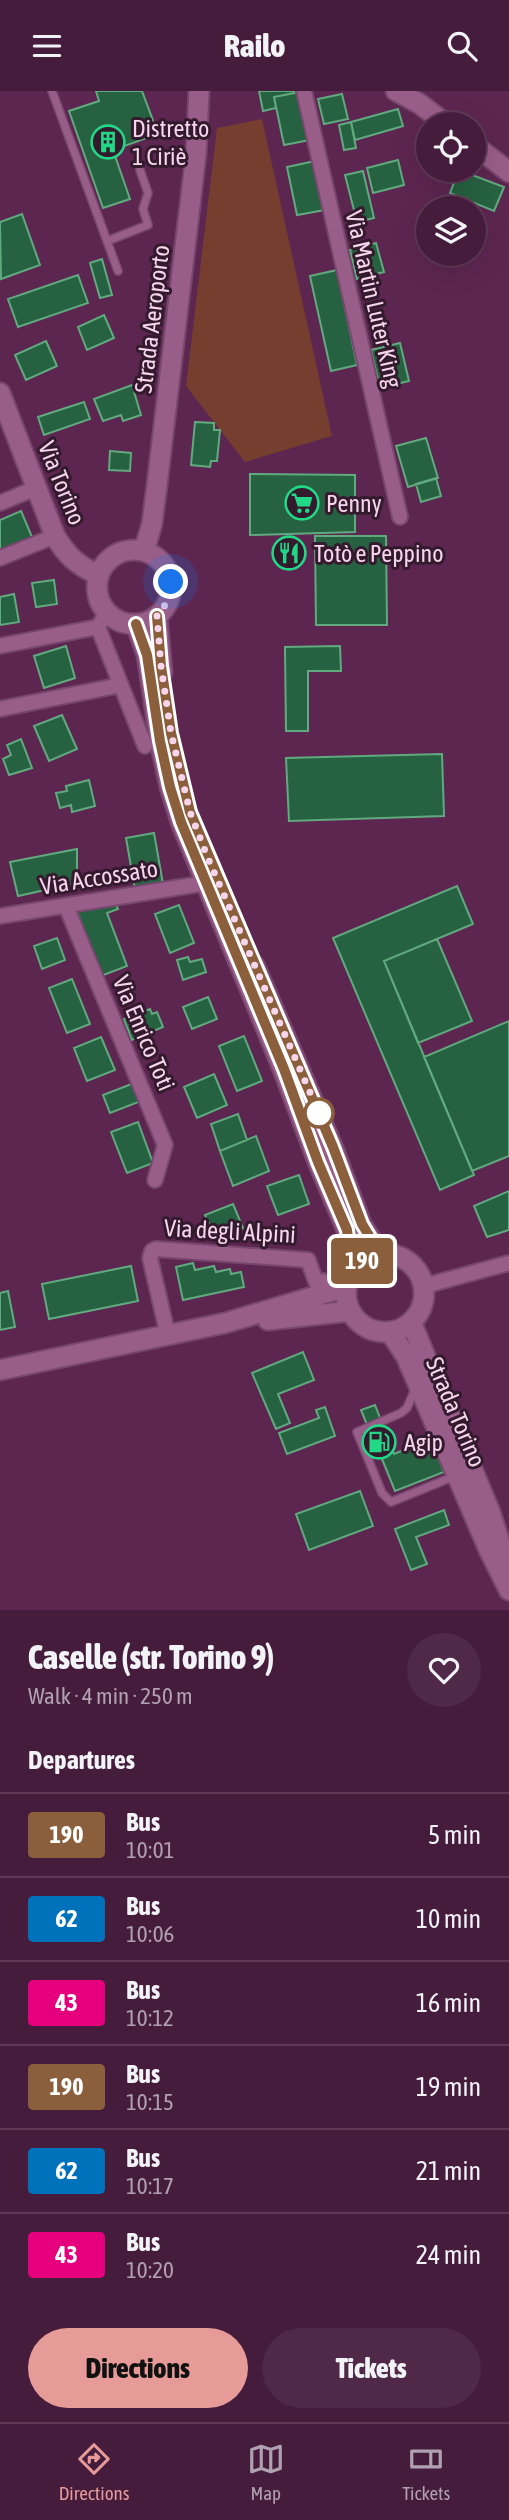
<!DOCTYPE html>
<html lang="en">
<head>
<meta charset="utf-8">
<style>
	body { margin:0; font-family:"Asap Condensed",sans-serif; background:#502948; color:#f1f3f6; height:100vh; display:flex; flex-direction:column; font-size:26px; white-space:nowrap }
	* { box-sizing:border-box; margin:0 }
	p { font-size:23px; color:#b0a1b0 }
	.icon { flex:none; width:38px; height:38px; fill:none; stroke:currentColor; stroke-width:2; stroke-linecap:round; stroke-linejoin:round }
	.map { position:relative; height:1519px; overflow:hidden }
	.sheet { display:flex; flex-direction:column; background:#461c3d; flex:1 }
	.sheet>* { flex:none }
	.badge { padding:0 14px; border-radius:5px; font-size:24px; line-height:46px }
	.controls { position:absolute; left:416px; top:21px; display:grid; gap:14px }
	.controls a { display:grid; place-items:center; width:70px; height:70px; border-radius:50%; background:#461c3d; box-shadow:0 7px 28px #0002,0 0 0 2px #5e3a57; font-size:35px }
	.you { position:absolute; width:35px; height:35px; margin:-18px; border:5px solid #fff; border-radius:50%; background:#1a73e8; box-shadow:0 0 0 10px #1a73e833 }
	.map>.badge { position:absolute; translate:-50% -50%; box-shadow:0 0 0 4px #fff }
	h2 { padding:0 28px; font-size:26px; line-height:63px }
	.round { display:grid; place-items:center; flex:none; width:74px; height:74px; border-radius:37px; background:#502948 }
	.head { display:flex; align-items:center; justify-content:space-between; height:119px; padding:0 28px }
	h1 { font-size:33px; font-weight:800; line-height:52px }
	.primary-button { display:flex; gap:14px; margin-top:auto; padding:14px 28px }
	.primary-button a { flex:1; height:80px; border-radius:42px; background:#e69b98; color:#111; font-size:28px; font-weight:800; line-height:80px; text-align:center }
	.primary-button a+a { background:#502948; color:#f1f3f6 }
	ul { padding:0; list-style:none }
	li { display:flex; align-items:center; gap:21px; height:84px; padding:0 28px; border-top:2px solid #5e3a57 }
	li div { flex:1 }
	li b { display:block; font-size:26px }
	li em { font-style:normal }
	li .badge { min-width:77px; font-weight:700; text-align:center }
	header { display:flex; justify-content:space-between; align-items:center; height:91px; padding:0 28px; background:#461c3d; font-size:32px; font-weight:800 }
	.tab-bar { display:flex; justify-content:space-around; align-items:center; height:98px; border-top:2px solid #5e3a57; background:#461c3d; font-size:19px; color:#b0a1b0 }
	.tab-bar a { display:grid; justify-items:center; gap:4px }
	.tab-bar .selected { color:#e69b98 }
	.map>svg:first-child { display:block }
	.green { fill:#753e2e }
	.building { fill:#266141; stroke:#61aa7f; stroke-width:2 }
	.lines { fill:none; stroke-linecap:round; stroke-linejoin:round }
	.lane-casing { stroke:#77476d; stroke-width:10 }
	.street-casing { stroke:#77476d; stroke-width:18 }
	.secondary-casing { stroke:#77476d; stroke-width:23 }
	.lane { stroke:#995d8a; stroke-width:7 }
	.street { stroke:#995d8a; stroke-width:14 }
	.secondary { stroke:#995d8a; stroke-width:19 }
	.line-casing { stroke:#fff; stroke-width:16 }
	.line { stroke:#8b5e3c; stroke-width:10 }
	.walk { stroke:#f7d5ed; stroke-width:7; stroke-dasharray:0 12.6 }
	.stop-dot { fill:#fff; stroke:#8b5e3c; stroke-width:3.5 }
	.labels { text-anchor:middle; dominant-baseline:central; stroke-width:6; stroke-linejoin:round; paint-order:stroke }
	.poi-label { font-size:24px; fill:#f7d5ed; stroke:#331b2d; text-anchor:start }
	.street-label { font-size:24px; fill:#f7d5ed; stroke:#331b2d }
</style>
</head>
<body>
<header><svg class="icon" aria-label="menu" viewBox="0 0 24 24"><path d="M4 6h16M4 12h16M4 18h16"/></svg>Railo<svg class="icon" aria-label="search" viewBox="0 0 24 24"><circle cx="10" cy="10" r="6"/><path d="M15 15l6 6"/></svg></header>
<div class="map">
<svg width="509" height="1519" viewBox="0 0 509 1519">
	<rect width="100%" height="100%" fill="#5d2651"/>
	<path class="green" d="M262 28 332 345 245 371 186 295 217 37Z"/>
	<path class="building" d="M96 0H142L158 43 113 59 130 108 103 117 69 20 99 10Z
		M259 0H299V1L274 6 276 17 263 20Z
		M300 1 310 49 284 54 274 6Z
		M342 3 348 28 324 33 318 8Z
		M398 18 403 35 355 49 351 31Z
		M351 31 356 57 344 59 339 34Z
		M398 69 404 94 373 102 367 77Z
		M315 70 325 119 297 124 287 76Z
		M459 79 504 96 494 120 450 102Z
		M363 80 374 127 357 131 345 84Z
		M22 123 40 174 1 188 0 131Z
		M376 152 384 181 357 188 350 159Z
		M102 168 112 204 100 207 90 172Z
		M337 179 357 274 331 280 310 185Z
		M78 184 88 212 18 236 8 208Z
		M104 224 114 247 87 259 78 236Z
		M46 250 57 275 26 289 15 264Z
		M400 252 409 290 380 297 371 259Z
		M132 294 141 324 123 330 121 324 103 330 94 308Z
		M84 311 90 328 44 344 38 326Z
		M195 331 214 332V339H220L217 370H211L210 376 191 374Z
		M426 347 438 387 408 396 396 355Z
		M110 360 131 362 130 380 109 379Z
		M250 383 355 384V441L250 444Z
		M436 387 441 405 421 411 416 393Z
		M21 420 32 446 0 460V429Z
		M315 445H386L387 534H316Z
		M54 489 57 513 36 516 32 492Z
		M14 503 19 531 0 534V506Z
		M66 555 75 587 44 597 34 565Z
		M340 555 341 580H308V640H286L285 556Z
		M62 624 77 658 49 670 34 635Z
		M21 648 32 677 9 684 3 668 11 664 7 654Z
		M442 663 444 725 289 730 286 667Z
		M89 689 95 715 72 721 71 714 60 717 56 702 67 700 66 695Z
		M154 742 163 793 135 798 126 747Z
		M77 758V792L18 805 10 771Z
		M457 795 473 833 384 870 474 1084 440 1099 333 847Z
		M114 810 118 818 107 822 127 875 101 885 77 820 79 816Z
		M179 814 194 852 170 862 155 823Z
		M57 847 65 869 42 878 34 855Z
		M437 848 472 930 418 952 384 870Z
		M188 866 190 871 202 868 206 881 183 889 177 869Z
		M72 888 90 933 67 942 49 897Z
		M208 906 217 928 192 938 183 916Z
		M150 918 152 923 157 921 163 936 132 949 124 928Z
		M509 930V1065L472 1080 424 966Z
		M244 945 262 990 237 1000 219 955Z
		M101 946 115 979 87 990 74 957Z
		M214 983 227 1014 197 1027 184 996Z
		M134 992 141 1010 110 1022 103 1004Z
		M238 1023 247 1049 220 1060 211 1033Z
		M138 1031 153 1072 127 1082 111 1041Z
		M256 1045 269 1080 233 1095 220 1060Z
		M299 1084 309 1113 278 1124 267 1095Z
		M509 1100V1139L487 1146 474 1115Z
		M233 1113 243 1137 216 1149 205 1124Z
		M193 1172 195 1179 214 1175 216 1181 230 1178 231 1183 241 1181 244 1196 183 1209 176 1176Z
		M131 1175 138 1210 49 1228 42 1193Z
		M8 1200 15 1236 0 1239V1202Z
		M303 1261 314 1289 278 1303 290 1332 276 1338 252 1282Z
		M375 1314 391 1355 378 1361 361 1319Z
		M325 1316 335 1345 287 1363 279 1342 319 1327 316 1319Z
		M431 1348 444 1381 395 1400 380 1363 392 1358 394 1363Z
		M360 1400 373 1435 309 1459 296 1423Z
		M444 1419 449 1434 416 1446 427 1473 411 1479 395 1438Z"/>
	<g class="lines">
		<defs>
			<path id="lane" d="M52 0 118 180
				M107 150 148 134 143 118 148 102 140 79
				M416 1296 407 1317 401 1322 357 1341 382 1402 391 1411 455 1385"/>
			<path id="street" d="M304 0 400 426
				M0 412 36 397
				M0 467 55 445
				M107 521 98 536 145 655
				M0 555 98 536
				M0 618 121 594
				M66 815 165 1054 155 1089
				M0 825 206 792
				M424 1195 509 1172
				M168 1245 150 1167 152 1160 156 1158 308 1169 316 1191 323 1190 326 1200"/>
			<path id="secondary" d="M396 0 420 13 446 33
				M474 54 509 81
				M0 302 55 445C67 465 77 474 98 484
				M97 496a37 37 0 1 1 74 0a37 37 0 1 1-74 0Z
				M144 460 152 433 157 394 196 63 199 0
				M157 525 162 581
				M136 533 147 564 160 650 170 696 181 731 283 978 318 1071 347 1139 352 1180
				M255 876 333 1057 361 1133 380 1163
				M346 1202a39 39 0 1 1 78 0a39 39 0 1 1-78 0Z
				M268 1229 350 1220
				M411 1231 490 1421 507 1473
				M390 1241 406 1265 489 1459 509 1499
				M0 1279 225 1232 336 1199 347 1192"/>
		</defs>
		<use href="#lane" class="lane-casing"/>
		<use href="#street" class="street-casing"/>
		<use href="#secondary" class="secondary-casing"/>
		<use href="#lane" class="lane"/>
		<use href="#street" class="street"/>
		<use href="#secondary" class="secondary"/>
	</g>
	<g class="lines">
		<defs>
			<path id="line" d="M136 533 147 564 160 650 170 696 181 731 284 978 318 1071 347 1139 352 1180 369 1166 380 1163 362 1133 333 1056 190 721 171 642 161 575 157 525"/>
		</defs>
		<use href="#line" class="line-casing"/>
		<use href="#line" class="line"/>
		<path class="walk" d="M171 491 168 510 157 525 161 575 171 642 190 721 207 765 319 1022"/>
	</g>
	<defs>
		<symbol id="building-ring" viewBox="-11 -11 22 22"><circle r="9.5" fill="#331b2d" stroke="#22d887" stroke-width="1.5"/><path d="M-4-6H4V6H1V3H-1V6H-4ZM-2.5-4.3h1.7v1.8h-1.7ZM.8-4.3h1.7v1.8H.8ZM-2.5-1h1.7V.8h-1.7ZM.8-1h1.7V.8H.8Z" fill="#22d887"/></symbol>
		<symbol id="supermarket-ring" viewBox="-11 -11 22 22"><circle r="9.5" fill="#331b2d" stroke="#22d887" stroke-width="1.5"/><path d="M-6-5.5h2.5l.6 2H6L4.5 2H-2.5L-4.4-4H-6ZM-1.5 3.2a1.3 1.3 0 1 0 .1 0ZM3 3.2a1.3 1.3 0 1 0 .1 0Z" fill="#22d887"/></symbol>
		<symbol id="restaurant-ring" viewBox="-11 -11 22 22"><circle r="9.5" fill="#331b2d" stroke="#22d887" stroke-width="1.5"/><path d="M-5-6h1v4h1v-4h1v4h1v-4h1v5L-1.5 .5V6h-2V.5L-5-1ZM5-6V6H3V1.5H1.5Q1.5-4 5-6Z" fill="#22d887"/></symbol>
		<symbol id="fuel-ring" viewBox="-11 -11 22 22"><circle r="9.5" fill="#331b2d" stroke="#22d887" stroke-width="1.5"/><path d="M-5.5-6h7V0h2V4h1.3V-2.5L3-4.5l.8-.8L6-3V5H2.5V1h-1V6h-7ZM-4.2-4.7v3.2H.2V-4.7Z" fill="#22d887"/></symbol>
	</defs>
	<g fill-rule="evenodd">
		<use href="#building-ring" x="89" y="32" width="38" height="38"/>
		<use href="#supermarket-ring" x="283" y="393" width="38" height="38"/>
		<use href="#restaurant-ring" x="270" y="443" width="38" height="38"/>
		<use href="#fuel-ring" x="360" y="1332" width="38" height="38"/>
	</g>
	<circle class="stop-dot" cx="319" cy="1022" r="14"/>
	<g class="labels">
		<g class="poi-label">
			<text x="132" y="37">Distretto<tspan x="132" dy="28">1 Ciriè</tspan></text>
			<text x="326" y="412">Penny</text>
			<text x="314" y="462">Totò e Peppino</text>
			<text x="404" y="1351">Agip</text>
		</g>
		<g class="street-label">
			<text transform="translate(374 208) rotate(77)">Via Martin Luter King</text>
			<text transform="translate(152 228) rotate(-83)">Strada Aeroporto</text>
			<text transform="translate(62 392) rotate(68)">Via Torino</text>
			<text transform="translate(99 786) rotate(-9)">Via Accossato</text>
			<text transform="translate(144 942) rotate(67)">Via Enrico Toti</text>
			<text transform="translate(230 1140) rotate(3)">Via degli Alpini</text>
			<text transform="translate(456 1321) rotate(67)">Strada Torino</text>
		</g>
	</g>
</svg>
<div class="controls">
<a><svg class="icon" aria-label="locate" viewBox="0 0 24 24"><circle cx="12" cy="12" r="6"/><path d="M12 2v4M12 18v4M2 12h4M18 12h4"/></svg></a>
<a><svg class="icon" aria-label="layers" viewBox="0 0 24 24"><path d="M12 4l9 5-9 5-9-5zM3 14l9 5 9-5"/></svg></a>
</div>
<div class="you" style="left:171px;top:491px"></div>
<b class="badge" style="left:362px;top:1170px;background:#8b5e3c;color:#fff">190</b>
</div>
<section class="sheet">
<div class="head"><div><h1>Caselle (str. Torino 9)</h1><p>Walk · 4 min · 250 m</p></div><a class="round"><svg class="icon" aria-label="heart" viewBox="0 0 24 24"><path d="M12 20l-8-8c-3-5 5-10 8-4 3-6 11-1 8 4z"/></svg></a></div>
<h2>Departures</h2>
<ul>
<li><span class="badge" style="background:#8b5e3c;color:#fff">190</span><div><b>Bus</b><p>10:01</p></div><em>5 min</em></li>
<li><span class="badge" style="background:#0072bc;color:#fff">62</span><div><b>Bus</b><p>10:06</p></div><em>10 min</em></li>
<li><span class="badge" style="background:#e6007e;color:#fff">43</span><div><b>Bus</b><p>10:12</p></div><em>16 min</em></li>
<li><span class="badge" style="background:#8b5e3c;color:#fff">190</span><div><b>Bus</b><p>10:15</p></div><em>19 min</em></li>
<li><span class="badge" style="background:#0072bc;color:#fff">62</span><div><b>Bus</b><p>10:17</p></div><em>21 min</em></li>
<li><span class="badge" style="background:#e6007e;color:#fff">43</span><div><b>Bus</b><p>10:20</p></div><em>24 min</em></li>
</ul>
<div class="primary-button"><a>Directions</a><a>Tickets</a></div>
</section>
<nav class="tab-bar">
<a class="selected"><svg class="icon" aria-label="directions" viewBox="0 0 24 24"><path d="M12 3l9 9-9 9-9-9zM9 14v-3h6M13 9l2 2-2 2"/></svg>Directions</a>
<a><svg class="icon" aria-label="map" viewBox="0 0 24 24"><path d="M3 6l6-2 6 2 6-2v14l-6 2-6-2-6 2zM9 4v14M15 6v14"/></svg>Map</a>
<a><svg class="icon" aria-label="tickets" viewBox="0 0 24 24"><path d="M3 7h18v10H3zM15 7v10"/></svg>Tickets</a>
</nav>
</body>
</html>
